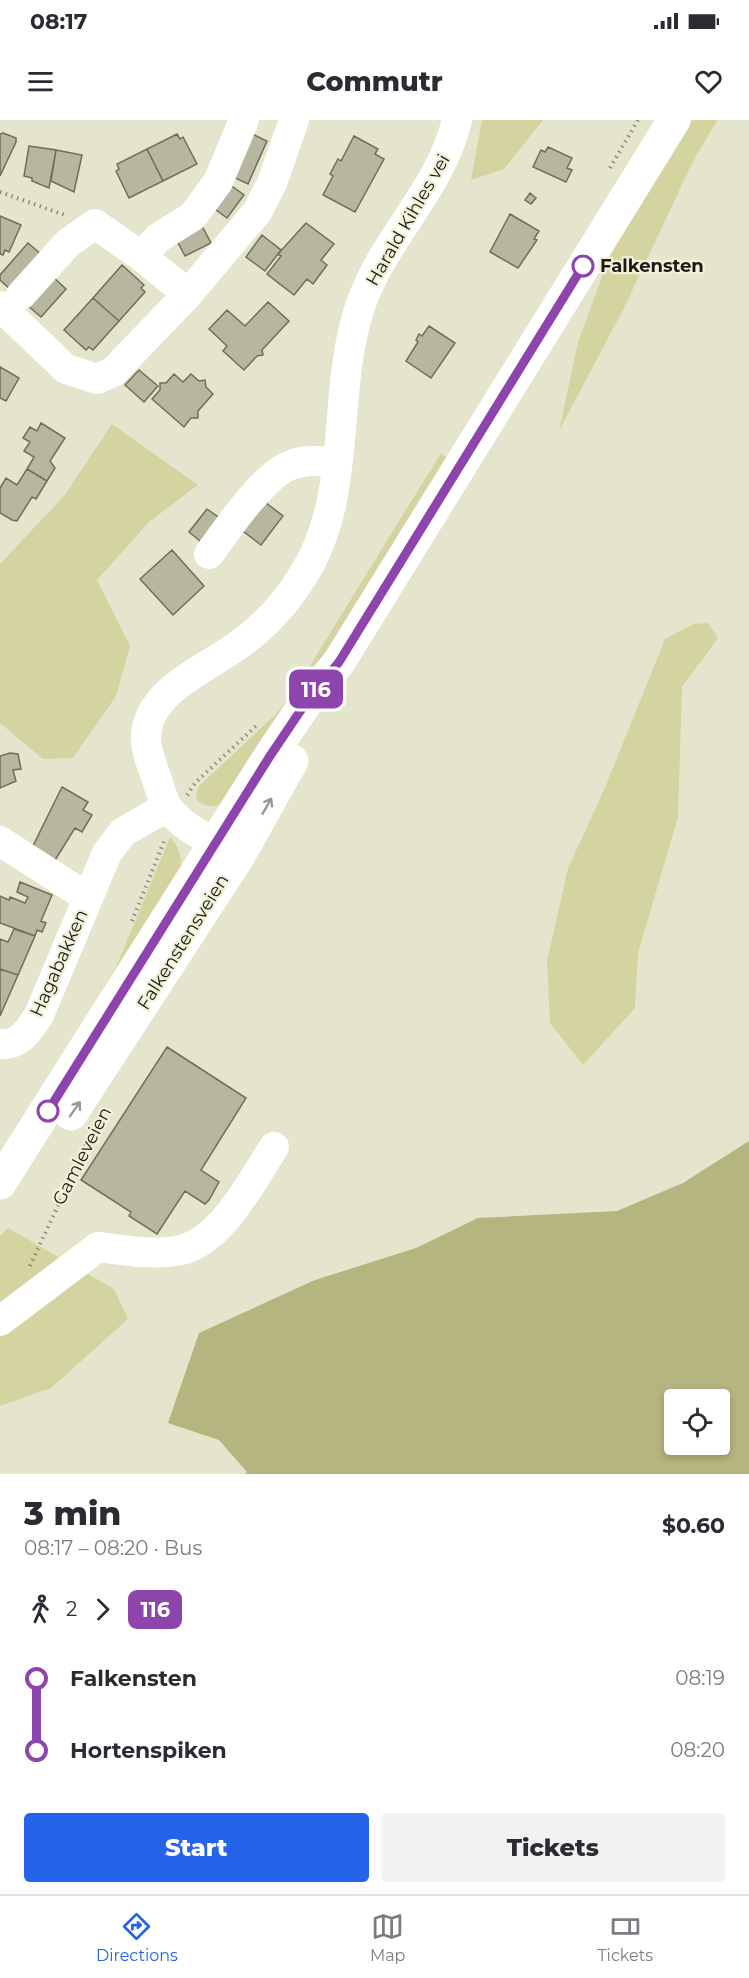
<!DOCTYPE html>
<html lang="en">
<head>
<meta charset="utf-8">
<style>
	body { margin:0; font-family:Montserrat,sans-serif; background:#f2f2f3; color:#2b2b33; height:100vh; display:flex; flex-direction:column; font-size:22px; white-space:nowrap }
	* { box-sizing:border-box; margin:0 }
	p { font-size:20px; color:#7c7c81 }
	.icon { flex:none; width:33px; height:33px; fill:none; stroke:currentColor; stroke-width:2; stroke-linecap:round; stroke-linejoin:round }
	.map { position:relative; height:1354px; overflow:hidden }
	.drawer { display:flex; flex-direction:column; background:#fff; flex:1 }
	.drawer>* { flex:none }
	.badge { padding:0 12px; border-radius:9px; font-size:21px; line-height:39px }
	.fabs { position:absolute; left:664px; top:1269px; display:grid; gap:12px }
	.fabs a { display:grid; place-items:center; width:66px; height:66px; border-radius:6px; background:#fff; box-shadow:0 3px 9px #0003; font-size:30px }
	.map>.badge { position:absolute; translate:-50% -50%; box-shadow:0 0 0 3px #fff }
	.legs { display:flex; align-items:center; gap:9px; height:66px; padding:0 24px; font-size:20px }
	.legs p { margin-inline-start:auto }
	.head { display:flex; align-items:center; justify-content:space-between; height:102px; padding:0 24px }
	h1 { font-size:33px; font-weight:800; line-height:45px }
	.cta { display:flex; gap:12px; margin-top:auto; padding:12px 24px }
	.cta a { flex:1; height:69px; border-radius:6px; background:#2563eb; color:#fff; font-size:24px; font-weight:800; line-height:69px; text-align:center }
	.cta a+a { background:#f2f2f3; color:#2b2b33 }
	ul { padding:0 24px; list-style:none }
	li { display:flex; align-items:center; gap:21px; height:72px; font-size:22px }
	li i { display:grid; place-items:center; width:9px; height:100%; margin:0 8px; background:currentColor }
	li i::after { content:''; width:15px; height:15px; margin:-8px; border:4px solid; border-radius:50%; background:#fff }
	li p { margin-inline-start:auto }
	li:first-child i { background:linear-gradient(#0000 50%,currentColor 0) }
	li:last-child i { background:linear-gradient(currentColor 50%,#0000 0) }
	.status { display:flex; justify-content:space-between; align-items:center; height:42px; padding:0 30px; background:#fff; direction:ltr }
	.status svg { height:16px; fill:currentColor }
	header { display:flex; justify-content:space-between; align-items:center; height:78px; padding:0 24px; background:#fff; font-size:27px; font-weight:800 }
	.tabs { display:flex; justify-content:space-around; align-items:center; height:84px; border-top:2px solid #e1e1e2; background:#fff; font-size:16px; color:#7c7c81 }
	.tabs a { display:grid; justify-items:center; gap:3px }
	.tabs .on { color:#2563eb }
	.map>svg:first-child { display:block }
	.green { fill:#d4d4a1 }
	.water { fill:#b5b57f; fill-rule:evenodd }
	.building { fill:#b7b79f; stroke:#6f6f59; stroke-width:1.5 }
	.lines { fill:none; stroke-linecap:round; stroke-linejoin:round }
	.path { stroke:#8e8e7c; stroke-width:4; stroke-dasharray:1.5 4.5; stroke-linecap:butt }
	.minor { stroke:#fff; stroke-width:30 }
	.major { stroke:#fff; stroke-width:33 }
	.oneway { stroke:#989894 }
	.line-1-casing { stroke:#fff; stroke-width:14 }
	.line-1 { stroke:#8e44ad; stroke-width:9 }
	.stop-1-dot { fill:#fff; stroke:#8e44ad; stroke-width:3 }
	.labels { text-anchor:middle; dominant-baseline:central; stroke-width:4.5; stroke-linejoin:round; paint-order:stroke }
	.street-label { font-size:18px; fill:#1b1b12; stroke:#f2f2da }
	.stop-label { font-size:18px; font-weight:bold; fill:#1b1b12; stroke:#f2f2da; text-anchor:start }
</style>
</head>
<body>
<div class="status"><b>08:17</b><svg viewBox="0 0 49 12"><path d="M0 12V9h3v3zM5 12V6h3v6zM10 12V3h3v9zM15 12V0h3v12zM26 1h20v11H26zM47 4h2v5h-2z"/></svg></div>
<header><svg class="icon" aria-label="menu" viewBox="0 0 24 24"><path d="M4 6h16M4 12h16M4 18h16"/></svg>Commutr<svg class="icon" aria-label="heart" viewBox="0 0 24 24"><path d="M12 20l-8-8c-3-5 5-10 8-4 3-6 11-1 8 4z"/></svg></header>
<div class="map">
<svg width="749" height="1354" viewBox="0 0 749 1354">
	<rect width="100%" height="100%" fill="#e5e5cd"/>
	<path class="green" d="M482 0H543L504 49 471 60Z
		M692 0H718L695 37 624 188 559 311 578 222 610 135Z
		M112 304 198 365 149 402 97 460 130 526 116 576 73 638 43 639 0 603V444L64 376Z
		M441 333 449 340 249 658C235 673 216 699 196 679L198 667 278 592 295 570Z
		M708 503 718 518 682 567 678 697 638 833 635 888 583 945 550 903 547 841 568 748 604 670 665 519 694 504Z
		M170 717C182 730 182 741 180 758L93 886 116 847Z
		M8 1108 114 1169 128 1199 51 1268 0 1286V1116Z"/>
	<path class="water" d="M749 1021V1354H245L247 1352 219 1320 168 1303 199 1213 315 1160 416 1128 478 1098 617 1091 683 1063ZM675 1280H720V1324H675Z"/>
	<path class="building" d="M3 13 16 18V22L0 56V14Z
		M250 13 267 21 248 64 231 56Z
		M177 14 180 19 183 17 197 44 163 61 147 29Z
		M354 16 378 29 375 34 384 39 355 92 323 75 333 56 330 54 338 39 341 41Z
		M29 26 56 30 49 68 32 61V58L24 56Z
		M548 27 572 38 567 48 572 50 566 62 533 47 541 30 545 32Z
		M147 29 163 61 129 78 116 51 119 49 117 44Z
		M56 30 82 35 74 72 51 61Z
		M229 64 244 75 227 98 212 87Z
		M530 73 536 78 531 84 525 80Z
		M510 94 539 111 534 119 537 120 518 148 490 132Z
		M0 96 21 105 9 132 5 130 3 135 0 134Z
		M306 103 334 124 321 140 327 145 313 164 307 159 294 175 267 154 281 136 278 134Z
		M202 106 211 123 185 136 176 119Z
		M262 115 281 130 265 151 246 137Z
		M28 123 42 135 11 170 0 160V155Z
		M122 145 144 165 141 168 145 172 119 201 93 178Z
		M52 156 66 169 41 197 27 185Z
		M93 178 119 201 93 230 89 227 86 230 64 210Z
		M268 182 289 201 262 230 263 235 257 236 244 250 223 231 227 226 209 209 227 190 245 206Z
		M429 206 455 223 431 258 406 241 418 222 416 220 419 214 422 216Z
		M0 247 19 258 6 281 0 278Z
		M139 250 158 266 144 282 125 265Z
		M174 254 183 262 191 254 199 261 205 260 206 267 213 274 198 291V298H191L184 307 152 279 160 270V263H166Z
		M41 303 65 318 50 341 55 348 47 361 27 349 34 337 24 331 30 322 23 318 30 307 37 311Z
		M27 349 47 361 36 379 32 377 17 401 12 400 0 393V368L6 358 17 365Z
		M261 379 283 396 261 425 239 408Z
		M207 389 224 401 205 425 189 412Z
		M172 430 204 466 173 495 140 459Z
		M10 633 18 634 21 649 13 650 16 661 0 668V636Z
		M62 667 88 682 83 690 92 695 82 712 75 708 52 745 30 732Z
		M20 762 52 775 41 801 46 803 42 812 37 810 35 816 0 803V776L9 780 10 777 25 783 28 777 17 772Z
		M14 809 35 816 18 855 0 849V819L8 822Z
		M0 849 18 855 0 896Z
		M167 927 246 978 201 1050 219 1062 209 1080 205 1084 185 1071 157 1114 129 1096 131 1092 81 1060Z"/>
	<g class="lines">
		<path class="path" d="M610 48 638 0
			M0 72 65 95
			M187 675 196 662 256 606
			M132 801 165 719
			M30 1146 92 1012"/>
		<path class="minor" d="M141 136 158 118 193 96 218 62 244 0
			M21 175 68 123 95 104 141 136 188 174
			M0 186 66 249 97 259 113 252 188 174 257 92 272 63 294 0
			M209 434C226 411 264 354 291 345 306 339 321 341 337 342
			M0 721 88 778
			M235 735C214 721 183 709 168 688 162 679 159 665 155 654 151 643 145 628 146 615 149 570 207 548 237 526 263 508 286 483 302 457 353 379 332 278 358 193 379 122 440 72 457 0
			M0 924C20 926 29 910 39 895L107 733 123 712 167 687
			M0 1201 98 1127C123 1130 150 1135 176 1131 220 1125 252 1061 274 1027"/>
		<path class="major" d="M71 994 238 737 292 641
			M0 1063 270 636 307 581 339 542 674 0"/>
	</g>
	<defs><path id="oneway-shaft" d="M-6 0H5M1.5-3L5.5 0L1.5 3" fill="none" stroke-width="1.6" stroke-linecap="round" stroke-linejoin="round" transform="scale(1.5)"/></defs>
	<g class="oneway">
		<use href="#oneway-shaft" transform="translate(267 686) rotate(-60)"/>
		<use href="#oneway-shaft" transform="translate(75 989) rotate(-55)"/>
	</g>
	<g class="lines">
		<defs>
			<path id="line-1" d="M48 991 270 636 307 581 339 542 583 146"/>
		</defs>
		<use href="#line-1" class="line-1-casing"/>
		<use href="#line-1" class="line-1"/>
	</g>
	<g class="stop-1-dot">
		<circle cx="583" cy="146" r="10"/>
		<circle cx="48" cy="991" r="10"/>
	</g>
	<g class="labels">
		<g class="street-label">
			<text transform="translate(408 100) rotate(-60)">Harald Kihles vei</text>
			<text transform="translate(183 822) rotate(-58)">Falkenstensveien</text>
			<text transform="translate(59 843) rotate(-66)">Hagabakken</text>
			<text transform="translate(82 1036) rotate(-63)">Gamleveien</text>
		</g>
		<g class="stop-label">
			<text x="600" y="146">Falkensten</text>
		</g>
	</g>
</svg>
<div class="fabs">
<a><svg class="icon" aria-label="locate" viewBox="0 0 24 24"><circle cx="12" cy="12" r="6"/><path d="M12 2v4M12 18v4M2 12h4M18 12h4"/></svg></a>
</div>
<b class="badge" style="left:316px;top:569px;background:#8e44ad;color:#fff">116</b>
</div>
<section class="drawer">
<div class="head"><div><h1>3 min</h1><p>08:17 – 08:20 · Bus</p></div><b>$0.60</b></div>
<div class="legs"><svg class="icon" aria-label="walk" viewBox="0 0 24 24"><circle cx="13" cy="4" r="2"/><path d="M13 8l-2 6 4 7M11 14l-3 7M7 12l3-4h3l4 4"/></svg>2<svg class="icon" aria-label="forward" viewBox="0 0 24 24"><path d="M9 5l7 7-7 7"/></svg><b class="badge" style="background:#8e44ad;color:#fff">116</b></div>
<ul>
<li><i style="color:#8e44ad"></i><b>Falkensten</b><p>08:19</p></li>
<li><i style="color:#8e44ad"></i><b>Hortenspiken</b><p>08:20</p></li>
</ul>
<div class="cta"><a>Start</a><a>Tickets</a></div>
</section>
<nav class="tabs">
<a class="on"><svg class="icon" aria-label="directions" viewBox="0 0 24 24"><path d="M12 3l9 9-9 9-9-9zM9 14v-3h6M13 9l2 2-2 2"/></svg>Directions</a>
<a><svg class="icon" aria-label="map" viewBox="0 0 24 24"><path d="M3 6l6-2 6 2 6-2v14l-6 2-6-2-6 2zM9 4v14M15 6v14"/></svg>Map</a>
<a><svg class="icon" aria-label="tickets" viewBox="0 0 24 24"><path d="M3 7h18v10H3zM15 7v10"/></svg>Tickets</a>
</nav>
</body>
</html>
